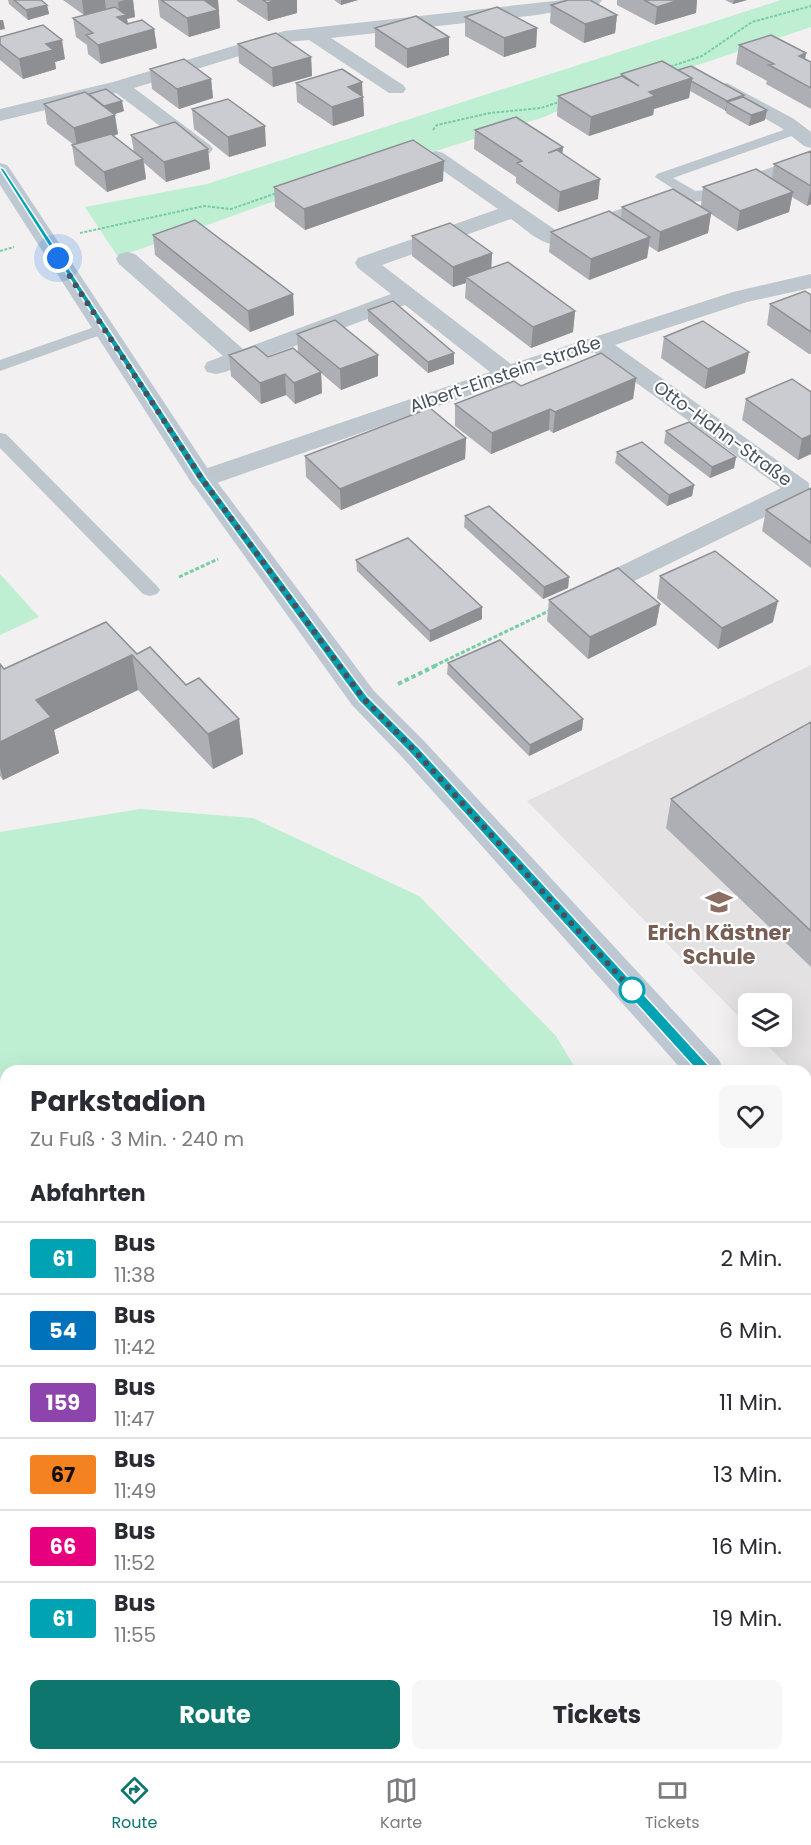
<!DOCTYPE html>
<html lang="de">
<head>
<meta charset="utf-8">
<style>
	body { margin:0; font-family:Poppins,sans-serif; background:#f7f7f7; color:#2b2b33; height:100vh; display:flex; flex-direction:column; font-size:22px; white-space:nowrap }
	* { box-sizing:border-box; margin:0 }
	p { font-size:20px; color:#7c7c81 }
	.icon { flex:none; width:33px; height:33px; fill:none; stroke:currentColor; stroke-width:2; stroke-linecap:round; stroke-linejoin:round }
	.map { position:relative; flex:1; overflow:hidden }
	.details { position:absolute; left:0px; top:1065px; width:812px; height:696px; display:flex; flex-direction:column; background:#fff; border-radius:18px 18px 0 0; box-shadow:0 6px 24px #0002 }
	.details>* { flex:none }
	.badge { padding:0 12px; border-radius:4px; font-size:21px; line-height:39px }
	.buttons { position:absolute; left:738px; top:993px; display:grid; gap:12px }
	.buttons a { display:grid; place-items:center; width:54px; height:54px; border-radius:9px; background:#fff; box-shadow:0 6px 24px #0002; font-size:30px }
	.you { position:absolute; width:30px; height:30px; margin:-15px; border:4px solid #fff; border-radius:50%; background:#1a73e8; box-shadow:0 0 0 9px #1a73e833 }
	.map>.badge { position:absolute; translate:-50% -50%; box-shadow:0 0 0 3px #fff }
	h2 { padding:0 30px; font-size:22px; line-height:54px }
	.round { display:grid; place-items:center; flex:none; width:63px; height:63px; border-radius:9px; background:#f7f7f7 }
	.overview { display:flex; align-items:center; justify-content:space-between; height:102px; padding:0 30px }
	h1 { font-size:28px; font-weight:700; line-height:45px }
	.cta { display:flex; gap:12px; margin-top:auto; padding:12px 30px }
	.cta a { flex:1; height:69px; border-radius:9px; background:#0f766e; color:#fff; font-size:24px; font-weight:700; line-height:69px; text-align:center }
	.cta a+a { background:#f7f7f7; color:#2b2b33 }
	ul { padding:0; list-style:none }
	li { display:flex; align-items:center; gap:18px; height:72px; padding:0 30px; border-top:2px solid #e1e1e2 }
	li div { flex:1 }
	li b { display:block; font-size:22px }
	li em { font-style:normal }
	li .badge { min-width:66px; font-weight:700; text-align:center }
	.tab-bar { display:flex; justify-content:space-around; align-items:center; height:84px; border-top:2px solid #e1e1e2; background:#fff; font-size:16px; color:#7c7c81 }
	.tab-bar a { display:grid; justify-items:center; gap:3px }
	.tab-bar .active { color:#0f766e }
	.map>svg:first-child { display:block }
	.education { fill:#e3e1e2 }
	.green { fill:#bfefd3 }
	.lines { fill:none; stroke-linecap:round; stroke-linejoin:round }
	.path-far3 { stroke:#77cda5; stroke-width:2; stroke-dasharray:3 1.5; stroke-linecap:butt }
	.path-far2 { stroke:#77cda5; stroke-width:3; stroke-dasharray:4 2; stroke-linecap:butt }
	.path-far1 { stroke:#77cda5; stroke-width:4; stroke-dasharray:4.5 3; stroke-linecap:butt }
	.path { stroke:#77cda5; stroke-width:4.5; stroke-dasharray:6 4; stroke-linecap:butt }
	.lane { fill:#bec7ce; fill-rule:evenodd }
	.street { fill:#bec7ce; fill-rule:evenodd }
	.secondary { fill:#bec8d3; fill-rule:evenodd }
	.wall { fill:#aeafb5 }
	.shaded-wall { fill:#8d8f93 }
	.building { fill:#caccd2; stroke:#8d8f93; stroke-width:1.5 }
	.line { fill:#00a3b4; stroke:#fff; stroke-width:1.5 }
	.walk { stroke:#48525d; stroke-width:6; stroke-dasharray:0 10.8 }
	.stop-dot { fill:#fff; stroke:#00a3b4; stroke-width:3 }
	.labels { text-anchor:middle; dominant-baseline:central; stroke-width:4.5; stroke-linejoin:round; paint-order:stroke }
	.far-street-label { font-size:18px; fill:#48525d; stroke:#fff }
	.education-label { font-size:21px; font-weight:bold; fill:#785e54; stroke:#fff }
</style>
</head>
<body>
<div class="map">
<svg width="811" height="1761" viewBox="0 0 811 1761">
	<rect width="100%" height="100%" fill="#f2f0f0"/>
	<path class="education" d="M811 665V1089L806 1084V1071H793L759 1037 782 1036V1004H748V1026L527 801Z"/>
	<path class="green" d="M781 0H811V27L680 71 592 96 544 117 266 204 118 257 85 207 207 184Z
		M0 574 39 617 0 635Z
		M140 809 253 818 419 896 556 1036 577 1071H6V1755H418L413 1761H0V832Z"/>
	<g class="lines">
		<path class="path-far3" d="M666 68 702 56 752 22 811 6
			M433 130 437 125 490 113 541 108 562 101
			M80 233 204 206 231 209 277 193
			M0 251 14 247"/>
		<path class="path-far2" d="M179 577 218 559
			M434 666 551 610"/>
		<path class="path-far1" d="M398 684 437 665"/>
		<path class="path" d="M806 1247 811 1253
			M806 1437 811 1438
			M449 1761 455 1755"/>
		<path class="lane" d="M795 126 800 127 802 130 800 133 673 178 699 193 701 196 699 199H689L655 177 657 174Z
			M103 324 109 326 111 329 109 332 0 371V360Z
			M0 433 6 434 157 586 160 590 157 594 150 596 143 594 0 448Z"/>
		<path class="street" d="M563 0H602L599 4 593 5 537 15 331 38 403 85 406 89 403 93H389L309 40 286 42 134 88 210 145 213 149 210 153H196L116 93 0 121V109L113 82 284 31Z
			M727 83 794 119 811 132V148L804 146 780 127 720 93 717 89 720 85Z
			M436 151 443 153 557 231 666 193 709 190 811 153V166L719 200 675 203 562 244C543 248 526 229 511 219L382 265 511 364 733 292 811 274V288L747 302 615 345 809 483V495L626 585 616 588 606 585 602 579 606 573 781 488 594 352 211 485 202 487 193 485 189 479 193 473 490 372 405 305 225 372 216 374 207 372 204 367 207 362 223 356 119 264 116 259 119 254 127 252 135 254 243 349 391 294 358 268 355 263 358 258 498 209 429 161 426 157 429 153Z"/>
		<path class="secondary" d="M0 163 7 165 10 169 212 475 374 691 425 742 719 1060 724 1071H683L403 758 352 705 189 479 0 185Z
			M806 1163 811 1165V1203L806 1201Z"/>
	</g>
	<path class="wall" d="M8 0H41L47 5 49 14 28 20 9 4Z
		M63 0H133L135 17 127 19 128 24 154 29 157 48 101 64 88 54 87 45 76 37 73 18 84 15Z
		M158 0H218L220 28 189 37 160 17Z
		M237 0H297V13L268 21 237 1Z
		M334 0H358L341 5Z
		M617 0H697L696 13 655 25 617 5Z
		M725 0H747L733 4Z
		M551 5 617 15 615 33 584 43 550 23Z
		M465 17 537 28 536 47 504 57 465 36Z
		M375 28 449 37V55L407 68 375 47Z
		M0 37 65 59 55 62 56 69 23 79 0 60Z
		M238 44 311 57 312 76 273 87 239 63Z
		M739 45 806 53 805 59 811 62V109L766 84 767 81 736 64Z
		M150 69 211 79 213 98 179 109 152 89Z
		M678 70 744 95V97L765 120 749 126 726 113V111L690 91 689 98 654 109 653 115 589 136 557 116 558 96 621 77V74Z
		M296 83 363 97 364 116 333 126 297 102Z
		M89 95 124 111 114 114 118 134 114 136 134 152 131 135 208 149 210 169 166 182 144 163 146 179 107 192 75 165 72 145H74L47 124 44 104Z
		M192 109 266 146 229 157 194 129Z
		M475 130 563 147 562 154 598 199 558 212 516 183V177L474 149Z
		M811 151V204L807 206 792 197 789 212 737 231 711 214 708 233 658 252 649 246 647 258 589 280 549 252 551 232 621 218 622 207 701 206 703 187 772 179 774 164Z
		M443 181 305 230 275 207 274 187Z
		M153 235 293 294 294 315 250 332 155 255Z
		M412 236 492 253 491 268 575 311 573 332 531 348 465 298 466 283 453 287 412 256Z
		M811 295V354H809L767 325 770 304Z
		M368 310 454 364 428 373 368 321Z
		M297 334 378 376 341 390 321 373 322 393 295 404 286 395 261 404 231 376 229 355 268 357 298 353Z
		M664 337 745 373 705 389 661 358Z
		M636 378 633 399 553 433 549 430 491 454 455 426V404L521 386Z
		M811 392V454L798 460 742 420 746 399Z
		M666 431 736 457 734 468 710 478 664 443Z
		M466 438 465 459 341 510 306 477 305 456Z
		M617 452 694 485 692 496 667 506 615 463Z
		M811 488V568L762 531 766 510Z
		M465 516 569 577 568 588 543 599 464 527Z
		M356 560 482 607V619L430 642 357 571Z
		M660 576 773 622 718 649 657 598Z
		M549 600 660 604 656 625 588 659 547 621Z
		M137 654 239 719 243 754 213 769 138 690 54 730 59 753 3 780 0 776V664L4 669Z
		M448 663 583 719 582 730 529 756 447 674Z
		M811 722V967L666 828 671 799Z"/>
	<path class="shaded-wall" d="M82 0H105L106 10 84 16Z
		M125 0H133L135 17 127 19 129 33 117 17 120 16 118 2Z
		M204 0H218L220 28 189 37 187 18Z
		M277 0H297V13L268 21 267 3Z
		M341 0H358L341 5Z
		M679 0H697L696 13 655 25 657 7Z
		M734 0H747L733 4Z
		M47 5 49 14 28 20 26 10Z
		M617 15 615 33 584 43 585 24Z
		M0 20H3L5 29 0 30Z
		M537 28 536 47 504 57V38Z
		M154 29 157 48 101 64 98 45Z
		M449 37V55L407 68V49Z
		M62 40 65 59 55 62 56 69 23 79 19 59 46 44Z
		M806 53 803 72 799 56Z
		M311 57 312 76 273 87 272 68Z
		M692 78 689 98 654 109 653 115 589 136 591 117 649 92Z
		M211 79 213 98 179 109 177 89Z
		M362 82 364 116 333 126 332 107 348 87Z
		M744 95 742 105 727 102 726 111H725L727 101Z
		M122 101 124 111 106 117 104 106Z
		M767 110 765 120 749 126 751 115Z
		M115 115 118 134 77 147 74 128Z
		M265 126 266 146 229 157 228 137Z
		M563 147 561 166 548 153Z
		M208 149 210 169 166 182 164 162Z
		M143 159 146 179 107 192 104 172Z
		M444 161 443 181 305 230 304 209Z
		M600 179 598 199 558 212 560 192Z
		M811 186V204L807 206Z
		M793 192 789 212 737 231 740 211Z
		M711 213 708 233 658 252 660 232Z
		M650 237 647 258 589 280 591 259Z
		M492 253 491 274 466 277V283L453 287V267Z
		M293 294 294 315 250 332 248 311Z
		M575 311 573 332 531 348 533 327Z
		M749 352 745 373 705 389 708 369Z
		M454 353V364L428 373V362Z
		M378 355V376L341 390 340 369Z
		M321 372 322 393 295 404 294 383Z
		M285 374 286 395 261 404 260 383Z
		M636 378 633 399 553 433 555 412Z
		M550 409 549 430 491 454 492 433Z
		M811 435V454L798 460 802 439Z
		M466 438 465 459 341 510 340 489Z
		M736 457 734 468 710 478 712 467Z
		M694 485 692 496 667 506 669 495Z
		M569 577 568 588 543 599 544 587Z
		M778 601 773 622 718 649 722 628Z
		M660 604 656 625 588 659 590 637Z
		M482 607V619L430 642V631Z
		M132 655 138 690 54 730 59 753 3 780 0 767V742L36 700Z
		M239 719 243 754 213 769 208 734Z
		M583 719 582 730 529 756 530 745Z
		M377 1755H393L388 1761H371Z"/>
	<path class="building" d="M14 0H41L47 5 26 10Z
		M161 0H205H204L218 10 187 18Z
		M263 0H277L267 3Z
		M568 0H590L617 15 585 24 551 5Z
		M644 0H679L657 7Z
		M115 7 126 15 117 17 127 24 142 20 154 29 98 45 86 35 93 33 73 18Z
		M497 7 537 28 504 38 465 17Z
		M416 16 449 37 407 49 375 28Z
		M43 25 62 40 46 44 53 50 19 59 0 44V37Z
		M276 33 311 57 272 68 238 44Z
		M771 35 806 53 799 56 811 62V88L769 65 774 64 739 45Z
		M184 59 211 79 177 89 150 69Z
		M662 61 692 78 649 92 655 96 591 117 558 96 622 76 639 86 621 74Z
		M691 66 744 95 727 101 691 81 692 78 678 70Z
		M342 69 362 82 348 87 363 97 332 107 296 83Z
		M106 89 122 101 104 106 89 94Z
		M85 92 115 115 74 128 44 104Z
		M743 97 767 110 751 115 727 102Z
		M228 99 265 126 228 137 192 109Z
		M516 117 563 147 548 153 557 150 600 179 560 192 517 163 522 161 475 130Z
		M175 122 208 149 164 162 131 135Z
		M111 134 143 159 104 172 72 145Z
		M413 140 444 161 304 209 274 187Z
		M811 151V186L774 164Z
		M756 169 793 192 740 211 703 187Z
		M673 189 711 213 660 232 622 207Z
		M609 211 650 237 591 259 551 232Z
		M195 220 293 294 248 311 153 235Z
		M450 223 492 253 453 267 412 236Z
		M508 262 575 311 533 327 466 277Z
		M805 291 811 295V332L770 304Z
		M393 301 454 353 428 362 368 310Z
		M335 320 378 355 340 369 297 334Z
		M703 321 749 352 708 369 664 337Z
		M255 346 268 357 293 348 321 372 294 383 285 374 260 383 229 355Z
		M601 353 636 378 555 412 550 409 492 433 455 404 514 381 521 386Z
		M792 379 811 392V435L802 439 746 399Z
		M430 408 466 438 340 489 305 456Z
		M689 422 736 457 712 467 666 431Z
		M642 442 694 485 669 495 617 452Z
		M811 488V543L766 510Z
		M489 506 569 577 544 587 465 516Z
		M408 538 482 607 430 631 356 560Z
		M715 551 778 601 722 628 660 576Z
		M618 568 660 604 590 637 549 600Z
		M106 622 137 654 150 647 186 685 199 678 239 719 208 734 132 655 36 700 51 717 0 742V664L4 669Z
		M500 640 583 719 530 745 448 663Z
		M811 722V931L671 799Z
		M6 1735V1755H377L371 1761H0V1739Z"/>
	<path class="line" d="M0 167 4 169 206 478 367 696 418 747 710 1067 712 1071 710 1075H701L410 753 359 701 197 479 0 169Z"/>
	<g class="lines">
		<path class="walk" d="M58 258 202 479 363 698 414 750 632 990"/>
	</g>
	<defs>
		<symbol id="school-bare" viewBox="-9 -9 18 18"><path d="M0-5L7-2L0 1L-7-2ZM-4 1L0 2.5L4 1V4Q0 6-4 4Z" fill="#8d6e63" stroke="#fff" stroke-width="2.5" paint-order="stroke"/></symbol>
	</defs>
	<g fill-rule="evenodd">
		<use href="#school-bare" x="700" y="883" width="38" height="38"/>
	</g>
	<circle class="stop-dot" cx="632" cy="990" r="12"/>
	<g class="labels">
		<g class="far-street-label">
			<text transform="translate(505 374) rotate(-19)">Albert-Einstein-Straße</text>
			<text transform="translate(723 433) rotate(36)">Otto-Hahn-Straße</text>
		</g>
		<g class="education-label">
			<text x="719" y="932">Erich Kästner<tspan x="719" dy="24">Schule</tspan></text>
		</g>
	</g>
</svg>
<div class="buttons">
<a><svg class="icon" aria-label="layers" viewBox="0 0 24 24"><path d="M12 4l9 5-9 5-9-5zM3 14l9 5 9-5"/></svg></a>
</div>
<div class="you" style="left:58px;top:258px"></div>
<section class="details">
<div class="overview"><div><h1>Parkstadion</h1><p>Zu Fuß · 3 Min. · 240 m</p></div><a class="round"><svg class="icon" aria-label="heart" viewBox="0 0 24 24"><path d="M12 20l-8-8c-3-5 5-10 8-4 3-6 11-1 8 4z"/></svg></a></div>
<h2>Abfahrten</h2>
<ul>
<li><span class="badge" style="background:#00a3b4;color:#fff">61</span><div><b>Bus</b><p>11:38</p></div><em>2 Min.</em></li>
<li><span class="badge" style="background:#0072bc;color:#fff">54</span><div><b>Bus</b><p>11:42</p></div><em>6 Min.</em></li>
<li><span class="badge" style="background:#8e44ad;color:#fff">159</span><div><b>Bus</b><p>11:47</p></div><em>11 Min.</em></li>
<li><span class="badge" style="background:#f58220;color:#111">67</span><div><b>Bus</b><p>11:49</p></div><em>13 Min.</em></li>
<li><span class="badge" style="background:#e6007e;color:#fff">66</span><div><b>Bus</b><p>11:52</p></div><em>16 Min.</em></li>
<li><span class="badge" style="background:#00a3b4;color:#fff">61</span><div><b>Bus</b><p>11:55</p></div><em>19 Min.</em></li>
</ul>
<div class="cta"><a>Route</a><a>Tickets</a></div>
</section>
</div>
<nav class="tab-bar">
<a class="active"><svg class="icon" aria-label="directions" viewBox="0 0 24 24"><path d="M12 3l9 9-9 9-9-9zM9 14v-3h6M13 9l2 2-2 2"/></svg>Route</a>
<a><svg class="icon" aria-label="map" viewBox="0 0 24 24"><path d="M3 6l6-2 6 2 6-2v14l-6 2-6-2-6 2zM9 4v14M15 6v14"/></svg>Karte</a>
<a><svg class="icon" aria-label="tickets" viewBox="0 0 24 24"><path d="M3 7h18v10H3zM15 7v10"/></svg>Tickets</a>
</nav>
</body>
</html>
